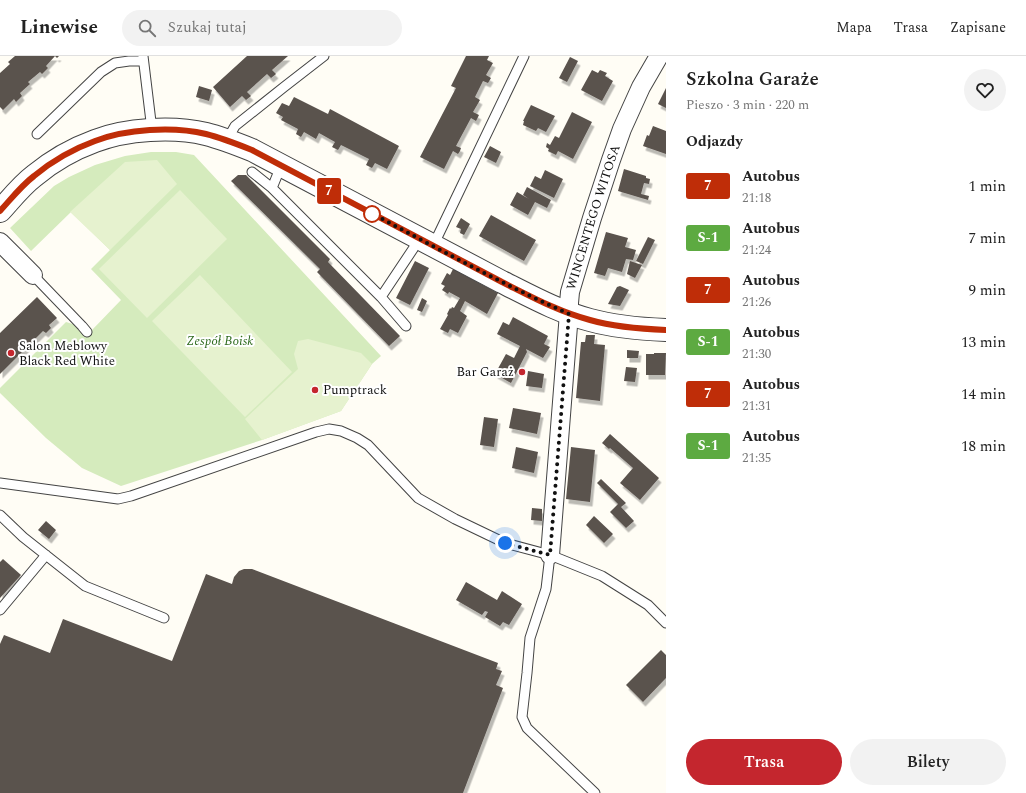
<!DOCTYPE html>
<html lang="pl">
<head>
<meta charset="utf-8">
<style>
	body { margin:0; font-family:Spectral,serif; background:#f2f2f2; color:#222; height:100vh; display:flex; flex-direction:column; font-size:15px; white-space:nowrap }
	* { box-sizing:border-box; margin:0 }
	p { font-size:13px; color:#767676 }
	.icon { flex:none; width:22px; height:22px; fill:none; stroke:currentColor; stroke-width:2; stroke-linecap:round; stroke-linejoin:round }
	.map { position:relative; flex:1; overflow:hidden }
	.details { display:flex; flex-direction:column; background:#fff; width:360px }
	.details>* { flex:none }
	.badge { padding:0 8px; border-radius:3px; font-size:14px; line-height:26px }
	.you { position:absolute; width:20px; height:20px; margin:-10px; border:3px solid #fff; border-radius:50%; background:#1a73e8; box-shadow:0 0 0 6px #1a73e833 }
	.map>.badge { position:absolute; translate:-50% -50%; box-shadow:0 0 0 2px #fff }
	h2 { padding:0 20px; font-size:15px; line-height:36px }
	.round { display:grid; place-items:center; flex:none; width:42px; height:42px; border-radius:21px; background:#f2f2f2 }
	.overview { display:flex; align-items:center; justify-content:space-between; height:68px; padding:0 20px }
	h1 { font-size:19px; font-weight:600; line-height:30px }
	.cta { display:flex; gap:8px; margin-top:auto; padding:8px 20px }
	.cta a { flex:1; height:46px; border-radius:24px; background:#c4262e; color:#fff; font-size:16px; font-weight:600; line-height:46px; text-align:center }
	.cta a+a { background:#f2f2f2; color:#222 }
	ul { padding:0; list-style:none }
	li { display:flex; align-items:center; gap:12px; height:52px; padding:0 20px }
	li div { flex:1 }
	li b { display:block; font-size:15px }
	li em { font-style:normal }
	li .badge { min-width:44px; font-weight:700; text-align:center }
	header { display:flex; align-items:center; gap:24px; box-sizing:border-box; height:56px; padding:0 20px; background:#fff; border-bottom:1px solid #e0e0e0 }
	header strong { font-size:19px }
	nav { display:flex; gap:22px; margin-inline-start:auto; font-size:14px }
	.search { width:280px; height:36px; background:#f2f2f2; display:flex; align-items:center; gap:10px; box-sizing:border-box; padding:0 14px; border-radius:22px; color:#767676; font-size:15px }
	main { display:flex; flex:1; min-height:0 }
	.map>svg:first-child { display:block }
	.green { fill:#d5ebbd }
	.pitch { fill:#e6f2cf }
	.building { fill:#5a524d; filter:url(#shadow) }
	.lines { fill:none; stroke-linecap:round; stroke-linejoin:round }
	.service-casing { stroke:#444; stroke-width:11 }
	.minor-casing { stroke:#444; stroke-width:20 }
	.tertiary-casing { stroke:#444; stroke-width:24 }
	.service { stroke:#fff; stroke-width:9 }
	.minor { stroke:#fff; stroke-width:18 }
	.tertiary { stroke:#fff; stroke-width:22 }
	.line-casing { stroke:#fff; stroke-width:9 }
	.line { stroke:#bf2d08; stroke-width:6 }
	.walk { stroke:#111; stroke-width:4; stroke-dasharray:0 7.2 }
	.stop-dot { fill:#fff; stroke:#bf2d08; stroke-width:2 }
	.poi-dot { fill:#c4262e; stroke:#fff; stroke-width:1.5 }
	.labels { text-anchor:middle; dominant-baseline:central; stroke-width:4; stroke-linejoin:round; paint-order:stroke }
	.street-label { font-size:13px; fill:#111; stroke:#fff }
	.park-label { font-size:13px; font-style:italic; fill:#2f6b1f; stroke:#fff }
	.poi-label { font-size:13px; fill:#111; stroke:#fff; text-anchor:start }
</style>
</head>
<body>
<header>
<strong>Linewise</strong>
<div class="search"><svg class="icon" aria-label="search" viewBox="0 0 24 24"><circle cx="10" cy="10" r="6"/><path d="M15 15l6 6"/></svg>Szukaj tutaj</div>
<nav><a>Mapa</a><a>Trasa</a><a>Zapisane</a></nav>
</header>
<main>
<div class="map">
<svg width="666" height="737" viewBox="0 0 666 737">
	<defs>
		<filter id="shadow"><feDropShadow dx="2.5" dy="4.5" stdDeviation="0" flood-color="#0004"/></filter>
	</defs>
	<rect width="100%" height="100%" fill="#fffdf5"/>
	<path class="green" d="M151 96H176L194 99 381 300 372 308 341 355 262 384 121 430 82 412 46 382 0 337V332L66 266 92 274 121 244 91 213 110 194 71 156 31 195 10 172 54 130 69 121 95 109 125 100Z"/>
	<path class="pitch" d="M157 104 177 128 110 194 70 156 125 106Z
		M180 134 227 183 147 262 99 213Z
		M200 219 292 316 245 361 152 265Z
		M308 283 361 297 372 308 341 355 262 384 245 363 298 313 294 298 298 285Z"/>
	<path class="building" d="M15 0H59L57 2 55 0 46 10 48 12 42 18 40 16 28 26 30 28 20 37 22 40 16 46 14 43 3 54 0 51V17L10 8 8 6Z
		M247 0H288L272 14 276 18 271 22 267 18 247 36 251 40 246 44 242 40 230 51 213 31Z
		M466 0H489L487 4 493 7 486 19 491 22 488 27 483 25 475 41 480 44 473 56 479 59 476 65 471 62 456 90 461 92 460 95 458 98 453 95 444 113 420 101 456 32 451 30Z
		M570 1 578 5 567 26 559 22Z
		M592 14 598 17 600 14 607 17 605 20 613 25 602 45 581 34Z
		M199 30 212 34 209 45 196 41Z
		M666 32V52L658 48Z
		M294 41 328 58 330 53 399 90 387 113 375 107 372 112 366 109 369 103 341 89 338 94 332 91 335 86 319 77 316 83 304 76 301 81 296 78 298 73 281 64 283 61 276 57 282 47 289 50Z
		M531 49 555 60 546 76 538 72 536 75 523 69 524 65H523Z
		M572 56 592 66 573 103 558 95 556 99 548 95 549 93 546 91 547 87 550 89 555 80 559 82Z
		M653 70 666 75V98L643 90 647 79 649 80Z
		M490 90 501 96 496 107 484 101Z
		M624 113 646 120V122L650 123 649 128 644 127 641 138 649 140 648 144 618 135Z
		M545 114 563 123 554 142 530 130 535 120 541 123Z
		M238 119H246L330 203 328 206 400 280 389 290 317 216 320 213 231 125Z
		M527 131 551 144 547 152 535 146 528 159 510 149 517 136 529 143 523 139Z
		M491 159 536 184 524 205 479 180Z
		M461 162 470 168 464 179 460 177 461 173 456 171Z
		M606 176 628 182 625 191 636 194 633 204 626 203 622 216 608 212 605 220 594 217Z
		M648 181 655 184 643 208 636 205Z
		M415 205 429 212 410 249 396 242Z
		M630 205 642 209 635 222 627 218Z
		M453 213 498 237 487 258 465 245 460 255 467 260 458 277 450 273 448 277 440 273 448 259 447 258 450 252 451 253 452 251 454 252 460 242 449 236 448 238 442 234 445 230 441 228 447 217 450 219Z
		M620 230 629 234 620 250 608 248 617 231Z
		M37 241 57 262 49 269 51 272 46 277 43 275 0 318V277Z
		M422 242 427 245 422 256 417 254Z
		M513 261 548 280 544 288 550 291 543 302 526 293 527 296 511 327 495 318 506 298 514 302 520 290 497 278 503 266 509 269Z
		M586 279H595L594 288 605 289 600 345 576 342 581 286H585Z
		M627 294 639 295 638 302H627Z
		M654 297H666L665 319H646V298H654Z
		M626 311 637 312 635 326 624 325Z
		M528 315 544 318 542 332 526 330Z
		M513 352 541 357 537 378 509 372Z
		M484 361 498 363 494 391 480 389Z
		M610 378 659 422 640 444 620 427 633 412 610 392 609 393 602 387Z
		M516 391 538 396 534 417 512 412Z
		M571 391 595 394 590 446 566 443Z
		M601 423 626 447 621 451 634 465 626 472 610 456 618 448 597 427Z
		M532 452 542 453V465L531 464Z
		M594 460 613 478 604 487 586 469Z
		M46 465 56 474 49 483 38 474Z
		M3 503 21 519 0 542V506Z
		M244 513H252L498 607 496 613 502 615 496 629 503 632 463 737H0V588L4 579 50 597 63 563 172 605 206 518 232 528 234 521 239 515Z
		M466 526 497 544 502 535 522 548 509 569 503 566 500 570 485 561 488 556 485 555 482 559 456 544Z
		M661 594 666 599V622L643 646 626 629Z"/>
	<g class="lines">
		<defs>
			<path id="service" d="M143 0 152 74
				M37 78 101 16 115 7 129 5H143
				M227 84 235 70 284 31 324 0
				M281 110 272 132 381 241 413 193 419 182
				M252 116 272 132
				M433 190 524 0
				M33 219 82 270 87 276
				M381 241 406 270
				M0 427 118 443 131 440 316 376 329 373 341 375 357 382 368 389 418 442 455 463 505 487 550 499 602 520 648 549 666 567
				M0 459 23 481 85 530 164 562
				M550 499 546 533 530 582 527 617 522 661 527 672 595 737
				M0 554 46 499"/>
			<g id="minor">
				<path d="M0 186 33 219"/>
				<path id="s1" d="M550 499 569 257V247L570 236 592 162 611 104 622 73 641 31 659 0"/>
			</g>
			<path id="tertiary" d="M0 155C11 143 21 130 34 120 52 105 73 93 95 85 126 73 173 70 206 78 222 82 237 88 252 94L502 226C530 240 559 256 590 264 615 271 640 273 666 274"/>
		</defs>
		<use href="#service" class="service-casing"/>
		<use href="#minor" class="minor-casing"/>
		<use href="#tertiary" class="tertiary-casing"/>
		<use href="#service" class="service"/>
		<use href="#minor" class="minor"/>
		<use href="#tertiary" class="tertiary"/>
	</g>
	<g class="lines">
		<defs>
			<path id="line" d="M0 155C11 143 21 130 34 120 52 105 73 93 95 85 126 73 173 70 206 78 222 82 237 88 252 94L502 226C530 240 559 256 590 264 615 271 640 273 666 274"/>
		</defs>
		<use href="#line" class="line-casing"/>
		<use href="#line" class="line"/>
		<path class="walk" d="M372 158 371 157C437 192 502 228 569 258L550 499 505 487"/>
	</g>
	<circle class="stop-dot" cx="372" cy="158" r="8"/>
	<g class="poi-dot">
		<circle cx="11" cy="297" r="4"/>
		<circle cx="522" cy="316" r="4"/>
		<circle cx="315" cy="334" r="4"/>
	</g>
	<g class="labels">
		<g class="street-label">
			<text stroke="none"><textPath href="#s1" startOffset="342">WINCENTEGO WITOSA</textPath></text>
		</g>
		<g class="park-label">
			<text x="220" y="285">Zespół Boisk</text>
		</g>
		<g class="poi-label">
			<text x="19" y="290">Salon Meblowy<tspan x="19" dy="15">Black Red White</tspan></text>
			<text x="514" y="316" text-anchor="end">Bar Garaż</text>
			<text x="323" y="334">Pumptrack</text>
		</g>
	</g>
</svg>
<div class="you" style="left:505px;top:487px"></div>
<b class="badge" style="left:329px;top:135px;background:#bf2d08;color:#fff">7</b>
</div>
<section class="details">
<div class="overview"><div><h1>Szkolna Garaże</h1><p>Pieszo · 3 min · 220 m</p></div><a class="round"><svg class="icon" aria-label="heart" viewBox="0 0 24 24"><path d="M12 20l-8-8c-3-5 5-10 8-4 3-6 11-1 8 4z"/></svg></a></div>
<h2>Odjazdy</h2>
<ul>
<li><span class="badge" style="background:#bf2d08;color:#fff">7</span><div><b>Autobus</b><p>21:18</p></div><em>1 min</em></li>
<li><span class="badge" style="background:#5daa41;color:#fff">S-1</span><div><b>Autobus</b><p>21:24</p></div><em>7 min</em></li>
<li><span class="badge" style="background:#bf2d08;color:#fff">7</span><div><b>Autobus</b><p>21:26</p></div><em>9 min</em></li>
<li><span class="badge" style="background:#5daa41;color:#fff">S-1</span><div><b>Autobus</b><p>21:30</p></div><em>13 min</em></li>
<li><span class="badge" style="background:#bf2d08;color:#fff">7</span><div><b>Autobus</b><p>21:31</p></div><em>14 min</em></li>
<li><span class="badge" style="background:#5daa41;color:#fff">S-1</span><div><b>Autobus</b><p>21:35</p></div><em>18 min</em></li>
</ul>
<div class="cta"><a>Trasa</a><a>Bilety</a></div>
</section>
</main>
</body>
</html>
